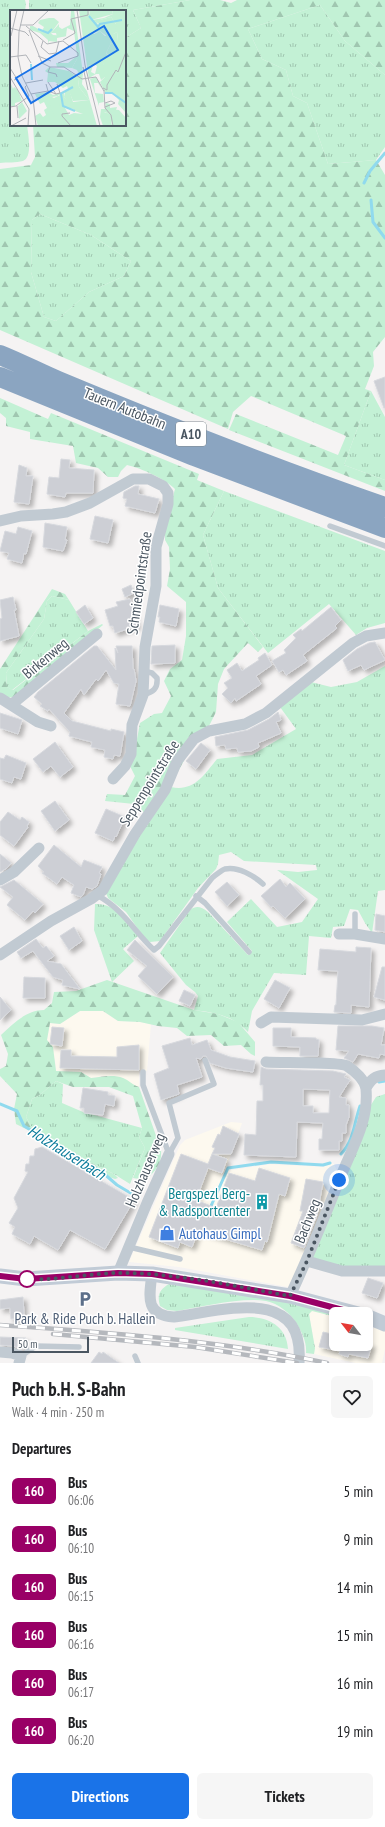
<!DOCTYPE html>
<html lang="en">
<head>
<meta charset="utf-8">
<style>
	body { margin:0; font-family:"PT Sans Narrow",sans-serif; background:#f6f6f6; color:#202124; height:100vh; display:flex; flex-direction:column; font-size:15px; white-space:nowrap }
	* { box-sizing:border-box; margin:0 }
	p { font-size:13px; color:#757577 }
	.icon { flex:none; width:22px; height:22px; fill:none; stroke:currentColor; stroke-width:2; stroke-linecap:round; stroke-linejoin:round }
	.map { position:relative; height:1363px; overflow:hidden }
	.sheet { display:flex; flex-direction:column; background:#fff; flex:1 }
	.sheet>* { flex:none }
	.badge { padding:0 8px; border-radius:6px; font-size:14px; line-height:26px }
	.needle { width:26px; rotate:301deg }
	.buttons { position:absolute; left:329px; top:1307px; display:grid; gap:8px }
	.buttons a { display:grid; place-items:center; width:44px; height:44px; border-radius:6px; background:#fff; box-shadow:0 2px 6px #0003; font-size:20px }
	.scale { position:absolute; left:12px; bottom:10px; width:77px; box-sizing:border-box; padding-left:4px; border:2px solid #4a5661; border-top:0; font-size:11px; line-height:14px; white-space:nowrap; color:#4a5661; -webkit-text-stroke:3px #fff; paint-order:stroke }
	.you { position:absolute; width:20px; height:20px; margin:-10px; border:3px solid #fff; border-radius:50%; background:#1a73e8; box-shadow:0 0 0 6px #1a73e833 }
	.map>.badge { position:absolute; translate:-50% -50%; box-shadow:0 0 0 2px #fff }
	h2 { padding:0 12px; font-size:15px; line-height:36px }
	.round { display:grid; place-items:center; flex:none; width:42px; height:42px; border-radius:6px; background:#f6f6f6 }
	.summary { display:flex; align-items:center; justify-content:space-between; height:68px; padding:0 12px }
	h1 { font-size:19px; font-weight:800; line-height:30px }
	.primary-button { display:flex; gap:8px; margin-top:auto; padding:8px 12px }
	.primary-button a { flex:1; height:46px; border-radius:6px; background:#1a73e8; color:#fff; font-size:16px; font-weight:800; line-height:46px; text-align:center }
	.primary-button a+a { background:#f6f6f6; color:#202124 }
	ul { padding:0; list-style:none }
	li { display:flex; align-items:center; gap:12px; height:48px; padding:0 12px }
	li div { flex:1 }
	li b { display:block; font-size:15px }
	li em { font-style:normal }
	li .badge { min-width:44px; font-weight:700; text-align:center }
	.map>svg:first-child { display:block }
	.commercial { fill:#fdf9ef }
	.grass { fill:url(#grass-tufts) }
	.forest { fill:url(#forest-firs); fill-rule:evenodd }
	.lines { fill:none; stroke-linecap:round; stroke-linejoin:round }
	.stream { stroke:#90daee; stroke-width:3 }
	.building { fill:#cdcfd5; stroke:#d7d9de; fill-rule:evenodd; filter:url(#shadow) }
	.lane { stroke:#c1cad2; stroke-width:5.5 }
	.street { stroke:#c1cad2; stroke-width:11 }
	.secondary { stroke:#c1cbd6; stroke-width:15 }
	.highway { stroke:#8ba5c1; stroke-width:20 }
	.rail-casing { stroke:#b5b8bd; stroke-width:4.5 }
	.rail { stroke:#fff; stroke-width:3; stroke-dasharray:9; stroke-linecap:butt }
	.line-casing { stroke:#fff; stroke-width:9 }
	.line { stroke:#906; stroke-width:6 }
	.walk { stroke:#4a5661; stroke-width:4; stroke-dasharray:0 7.2 }
	.stop-dot { fill:#fff; stroke:#906; stroke-width:2 }
	.labels { text-anchor:middle; dominant-baseline:central; stroke-width:3; stroke-linejoin:round; paint-order:stroke }
	.shield { fill:#fff; stroke:#808990; stroke-width:1 }
	.shield-label { font-size:14px; font-weight:bold; fill:#4a5661 }
	.street-label { font-size:15px; fill:#4a5661; stroke:#fff }
	.culture-label { font-size:15px; fill:#0d838f; stroke:#fff; text-anchor:end }
	.shop-label { font-size:15px; fill:#366cbe; stroke:#fff; text-anchor:start }
	.service-label { font-size:15px; fill:#4e5e75; stroke:#fff }
	.water-label { font-size:16px; font-style:italic; fill:#0c7c9b; stroke:#fff }
	.inset-river { fill:none; stroke:#90daee; stroke-width:2 }
	.inset-road { fill:none; stroke:#b1b4b9; stroke-width:1 }
	.view { fill:#1a73e8; fill-opacity:0.15; stroke:#1a73e8; stroke-width:2 }
	.inset-edge { fill:none; stroke:#4a5661; stroke-width:2 }
</style>
</head>
<body>
<div class="map">
<svg width="385" height="1363" viewBox="0 0 385 1363">
	<defs>
		<pattern id="grass-tufts" width="24" height="20" patternUnits="userSpaceOnUse"><rect width="24" height="20" fill="#c3f1d5"/><path d="M3 7l-1-3M5 7V3M7 7l1-3M15 17l-1-3M17 17v-4M19 17l1-3" fill="none" stroke="#a0c6b0"/></pattern>
		<pattern id="forest-firs" width="22" height="20" patternUnits="userSpaceOnUse"><rect width="22" height="20" fill="#c3f1d5"/><path d="M5 1l3.5 6h-7zM16 11l3.5 6h-7z" fill="#a0c6b0"/></pattern>
		<filter id="shadow"><feDropShadow dx="3.5" dy="3.5" stdDeviation="2" flood-color="#0004"/></filter>
	</defs>
	<rect width="100%" height="100%" fill="#f5f3f3"/>
	<path class="commercial" d="M80 1011H103L118 1021 140 1022 151 1024 147 1071H139V1087L134 1086 123 1078 105 1076 91 1078 81 1072 56 1071 55 1060 47 1040 50 1023 60 1024Z
		M231 1122 242 1123 225 1171 271 1164 323 1167 333 1163 337 1170 308 1249 297 1271 288 1287 179 1267 129 1262 180 1145 185 1140Z
		M312 1310 336 1317V1344H366V1333L378 1326 385 1329V1349L382 1363H356L314 1354 315 1348 309 1314Z"/>
	<path class="grass" d="M0 0H25L26 4 25 11H11V125H27C28 133 33 158 23 161 16 163 7 162 0 163Z
		M29 0H190L133 10 141 28 125 38V11H29Z
		M320 5 345 41 385 75V147L376 160 328 164 307 103 293 96 286 70 262 59 248 29Z
		M40 214 91 235 131 261 124 276 89 292 56 321 44 317 31 272 32 220Z
		M371 391 385 417V480L344 465Z
		M224 491 385 551V623L367 628 356 635 329 604 268 653 218 588 203 535Z
		M52 596 69 600 88 631 12 690 7 687 6 673 44 619 47 601Z
		M385 666V890L378 891 372 933 365 923 358 910 350 909 344 926 333 927 331 938 309 936 306 975 274 973 252 1011 248 1032C232 1015 216 1013 194 1010L198 996 195 992 186 985 160 953 190 910C197 905 201 907 208 912L248 955 252 951 227 922 251 899 277 927 302 922 318 899 277 870 298 872 317 870 316 865 244 861 231 852 219 855 218 864 216 869 198 888 160 941 150 942 145 939 126 912 108 898 106 893 132 844 171 787C194 792 204 775 217 759L252 755 296 729 280 707 311 682 331 687 357 682Z
		M95 904C116 903 126 922 138 936L123 949 134 961 112 982 94 930Z
		M56 1081 63 1084 62 1103 83 1112 142 1128 139 1137 145 1148 130 1184 114 1174 77 1156 31 1126 26 1117 32 1099 41 1094Z
		M385 1094V1269H343L312 1258 369 1108 376 1097Z
		M169 1284 263 1296 336 1314V1317L312 1311 309 1314 315 1348 314 1354 306 1353C307 1342 302 1333 297 1324 291 1314 278 1303 266 1301 241 1297 202 1307 177 1311L167 1310 160 1306C157 1295 159 1290 169 1284Z
		M249 1317C269 1317 287 1327 288 1349L175 1330V1328Z"/>
	<path class="forest" d="M190 0H220L231 3 237 0H385V75L345 41 320 5 248 29 262 59 286 70 293 96 307 103 328 164 376 160 385 175V337L373 352 374 366 365 389 371 391 344 465 385 480V491L229 430 236 414 338 455 346 436 251 396 233 412 228 429 0 330V169L31 165 35 157 33 125H125V38L141 28 133 10ZM40 214 91 235 131 261 124 276 89 292 56 321 44 317 31 272 32 220Z
		M0 398 48 419 51 413 199 474 197 480 224 491 203 535 218 588 263 647 258 652 248 643 224 669 218 684 216 712 208 728 187 755 173 781 146 814 134 804 105 801 107 794 125 795 135 776 130 766 134 755 140 723 154 714 162 713 171 696 164 681 170 669 182 660 186 636V602L167 586 170 569 169 547 165 540V527L175 489C165 479 141 468 127 465L121 471 118 477H108L98 468 76 463 73 446 30 439V432L6 426V418L0 413Z
		M52 589 65 594 69 600 52 596 47 601 44 619 6 673 7 687 13 690 88 631 102 624 103 625 18 695C10 699 7 698 0 693V669Z
		M107 980 194 1010 218 1014 238 1022 255 1042V1056L251 1054 241 1045 224 1046 211 1035 187 1036 177 1028 158 1026 140 1022 118 1021 103 1011H80L60 1024 50 1023 47 1040 53 1047 56 1071 81 1072 91 1078C101 1077 113 1074 123 1078 129 1080 132 1085 139 1087L161 1150C162 1165 156 1171 145 1180L133 1178 145 1148 139 1137 142 1128 133 1096 109 1087H73L56 1081 41 1094 32 1099 26 1117 31 1126 77 1156 114 1174 118 1178 115 1179 100 1174 61 1151 44 1138 16 1124 14 1109 17 1094 0 1076V1069L6 1066 8 1054 1 1035C13 1024 26 1010 44 1010L52 1003 54 992 76 991Z"/>
	<g class="lines">
		<path class="stream" d="M364 183 370 171 385 153
			M371 200 373 222 385 238
			M379 1082 385 1081
			M0 1104 17 1111 24 1126 102 1172 117 1185 139 1198
			M341 1154C354 1141 354 1123 360 1106
			M211 1206 228 1168 271 1162 323 1165 330 1163"/>
	</g>
	<path class="building" d="M385 377V408H384L374 381Z
		M61 459 70 460 69 468 94 470 93 493H66L65 497 47 494 49 477 59 478Z
		M19 465 27 468 26 476H33L29 504 14 502Z
		M135 486H139L138 494 159 499 155 513 125 506 127 499 123 498 124 492Z
		M95 516 113 520 108 543 90 539Z
		M45 523 67 527 65 540H67L63 551 43 547Z
		M18 527 32 531 26 554 24 553 22 563 7 559 9 553 0 551 5 531 16 534Z
		M131 585 134 593 125 597 122 589Z
		M13 597 16 610H14L19 636 0 641V619L2 618 0 600Z
		M130 599 137 626 115 633 113 626H110L105 610 118 606 116 602Z
		M85 605 93 618 84 624 76 612Z
		M160 605 179 609 176 626 159 622 160 617H158Z
		M331 607 341 620 335 626 337 628 303 655 307 661 286 675 283 670 279 672 272 661 286 653 284 650 296 638 293 635 301 629 302 631Z
		M375 642 385 660 364 670 361 665 348 671 343 660 357 649 369 643Z
		M175 645V663L151 664 152 646Z
		M94 646H97L116 670 115 648 118 653 116 646H132L133 669H134L136 681 130 706 116 704 119 684 114 683 106 670 98 681 96 679 84 695 81 689 64 713 72 721 111 731V729L124 732 120 756 114 755 113 759 104 757 105 750 91 747 92 742 69 736 70 732 49 709 48 711 40 706 42 704 34 697 38 692Z
		M265 653 272 665 256 676 261 684 236 701 235 698 231 703 222 694 228 688 224 683 232 678 227 670 237 663 242 671 259 660 258 658Z
		M278 712 281 720 276 722 281 733 258 743 259 747 251 751 238 752 237 748 226 749 225 745 216 746 215 737 248 730 269 719Z
		M0 713 22 720 18 734 0 728Z
		M55 742 73 767 60 777 51 766 43 772 33 759Z
		M201 743 210 750 196 769 186 761Z
		M6 755 26 763 21 779 14 777 12 783 0 779V758L4 759Z
		M55 801 69 820 55 831 41 811Z
		M106 809 125 817 116 837 115 836 113 841 95 833Z
		M8 812 20 820 22 817 29 822 27 826 28 827 14 846 0 835V822Z
		M54 845 81 867 84 860 102 867 99 873 101 874 97 886 92 889 86 887 83 895 81 897 71 893 74 885 62 877 57 884 42 873 44 872 38 866Z
		M0 854 11 863 7 868 0 872Z
		M280 879 286 887 290 883 305 899 285 918 273 906 271 907 261 896Z
		M14 880 43 904 35 913 33 911 25 920 7 905 13 897 0 887Z
		M227 882 239 895 227 906 215 892Z
		M376 914 385 916V932L375 930Z
		M74 927 82 941 69 950 60 936Z
		M36 939 43 948 46 946 54 956 47 961 61 964 80 989 62 985 63 980 53 977 33 951 21 958 17 952Z
		M135 940 173 977 157 994 138 976 147 966 127 950Z
		M356 947 371 948 369 1007 351 1005V1013L334 1012 335 1005H336L338 971 318 970 320 949 356 952Z
		M382 967H385V1000L374 997Z
		M24 977 45 978V998H23Z
		M275 980 290 988 279 1008 264 999Z
		M184 990 195 995 190 1006 179 1001Z
		M0 997 11 1010 0 1020Z
		M338 1026H372L384 1028 381 1045H385V1055L380 1054 379 1058 358 1054 353 1062 344 1058 349 1051 336 1050Z
		M52 1027 64 1028 62 1046 50 1044Z
		M273 1028H291V1037L316 1038V1039L319 1040 318 1056H300V1047L273 1046Z
		M190 1038 192 1045 207 1040 211 1050 230 1057 255 1061 253 1072 226 1068 210 1063 206 1056H203L201 1059 196 1058 202 1077 177 1085 179 1094 161 1100 154 1074 169 1068 162 1046Z
		M139 1045V1070L60 1068 61 1050H71V1056L117 1057V1047Z
		M261 1067 266 1069 333 1071 346 1074 344 1077 350 1080 339 1097 346 1098V1105H349V1117L346 1125V1133H342V1141H339V1150H319V1139H322L323 1123 297 1122 296 1157 244 1155 245 1134 256 1135 257 1101H263V1085H260ZM303 1089 330 1090 329 1113H313V1106H303Z
		M83 1088 108 1092V1095L115 1096 114 1106 105 1104 103 1115 84 1113V1108H80Z
		M223 1126 239 1134 231 1154H212L215 1148 212 1147 218 1134 220 1135Z
		M42 1147 134 1200 105 1249 70 1230 58 1250 34 1236 30 1244 12 1234 15 1227 9 1223 18 1208 14 1198 28 1172 25 1171 26 1164H29L30 1156H34L35 1149Z
		M181 1154 208 1164 212 1154 227 1159 222 1173 208 1168 196 1200 216 1208 229 1173 255 1181 259 1168 290 1178 285 1196 279 1194 267 1242 265 1241 262 1250 198 1231 192 1247 180 1242 178 1248 149 1237Z
		M306 1179 323 1182 317 1215 304 1248 291 1243 303 1211H300Z
		M368 1278 383 1283 377 1298 362 1293Z
		M23 1297 24 1315H21L22 1318 11 1319 10 1308 0 1309V1300Z
		M323 1332 336 1335V1344H372L368 1358 349 1354 348 1357 339 1354 340 1351 319 1347Z
		M0 1337 26 1338 25 1348 23 1349 13 1346 0 1345Z
		M99 1352 102 1354 103 1352 119 1363H91Z"/>
	<g class="lines">
		<path class="lane" d="M330 526 385 546
			M143 695C153 692 158 689 157 678L152 673 144 671
			M97 895C124 910 133 930 154 950L159 946 212 878C216 875 220 871 225 869 238 866 254 876 263 884
			M196 896 205 903 249 952
			M355 934V914
			M143 1072V1085L169 1154
			M169 1154 178 1138 169 1103 214 1084 205 1060
			M129 1247 180 1259
			M21 1356 36 1346 79 1347
			M135 1356 138 1363"/>
		<path class="street" d="M0 521 21 516 53 514 66 512 90 503 133 479H149L163 486 168 493V504L156 547V586L145 647 143 695 132 725 131 754 125 766 113 779
			M0 698 38 722 51 726
			M11 705 97 634
			M0 880 14 872 39 848
			M339 934H355L385 939
			M0 955 51 921 91 899 103 890 135 834 165 790 177 761 194 739 209 731 245 724 266 713 353 643 366 636 385 633
			M261 1023 271 1017 362 1020 385 1014
			M266 1062C279 1063 340 1062 347 1066 355 1071 365 1080 366 1089 369 1121 352 1148 341 1176 325 1216 309 1256 290 1296
			M366 1088C371 1079 375 1076 385 1075
			M307 1261 342 1271H385
			M118 1273 147 1203 169 1154
			M152 1274C149 1297 145 1315 174 1317 222 1311 305 1284 299 1363
			M0 1352 12 1353 21 1356 19 1363"/>
		<path class="secondary" d="M0 1276 26 1279 118 1273 152 1274 290 1296 358 1314
			M366 1316 385 1324"/>
		<path class="highway" d="M0 355C20 363 39 373 58 381 166 426 275 469 385 507
			M0 377 194 456 385 528"/>
		<defs>
			<path id="rail" d="M0 1325C110 1333 219 1340 327 1363
				M53 1334 195 1347 297 1363"/>
		</defs>
		<use href="#rail" class="rail-casing"/>
		<use href="#rail" class="rail"/>
	</g>
	<g class="lines">
		<defs>
			<path id="line" d="M0 1276 26 1279 118 1273 152 1274 290 1296 358 1314"/>
		</defs>
		<use href="#line" class="line-casing"/>
		<use href="#line" class="line"/>
		<path class="walk" d="M27 1279C55 1281 90 1273 120 1273 177 1273 235 1286 290 1296L307 1261 339 1180"/>
	</g>
	<defs>
		<symbol id="building-bare" viewBox="-9 -9 18 18"><path d="M-4-6H4V6H1V3H-1V6H-4ZM-2.5-4.3h1.7v1.8h-1.7ZM.8-4.3h1.7v1.8H.8ZM-2.5-1h1.7V.8h-1.7ZM.8-1h1.7V.8H.8Z" fill="#0f9aa8" stroke="#fff" stroke-width="2.5" paint-order="stroke"/></symbol>
		<symbol id="shop-bare" viewBox="-9 -9 18 18"><path d="M-5-2.5h2.3a2.7 3.5 0 0 1 5.4 0H5L5.5 6h-11ZM-1.5-2.5h3a1.5 2.3 0 0 0-3 0Z" fill="#3f7fe0" stroke="#fff" stroke-width="2.5" paint-order="stroke"/></symbol>
		<symbol id="parking-bare" viewBox="-9 -9 18 18"><path d="M-3.5-5.5H1a3.5 3.5 0 0 1 0 7H-1V5.5H-3.5ZM-1-3.4V-.6H.8a1.4 1.4 0 0 0 0-2.8Z" fill="#5c6f8a" stroke="#fff" stroke-width="2.5" paint-order="stroke"/></symbol>
	</defs>
	<g fill-rule="evenodd">
		<use href="#building-bare" x="251" y="1191" width="22" height="22"/>
		<use href="#shop-bare" x="156" y="1222" width="22" height="22"/>
		<use href="#parking-bare" x="74" y="1288" width="22" height="22"/>
	</g>
	<circle class="stop-dot" cx="27" cy="1279" r="8"/>
	<g class="labels">
		<rect class="shield" x="176" y="422" width="30" height="24" rx="3"/>
		<g class="shield-label">
			<text x="191" y="434">A10</text>
		</g>
		<g class="street-label">
			<text transform="translate(125 408) rotate(22)">Tauern Autobahn</text>
			<text transform="translate(139 583) rotate(-82)">Schmiedpointstraße</text>
			<text transform="translate(45 658) rotate(-40)">Birkenweg</text>
			<text transform="translate(149 783) rotate(-58)">Seppenpointstraße</text>
			<text transform="translate(145 1170) rotate(-67)">Holzhauserweg</text>
			<text transform="translate(307 1221) rotate(-68)">Bachweg</text>
		</g>
		<g class="culture-label">
			<text x="250" y="1193">Bergspezl Berg-<tspan x="250" dy="17">&amp; Radsportcenter</tspan></text>
		</g>
		<g class="shop-label">
			<text x="179" y="1233">Autohaus Gimpl</text>
		</g>
		<g class="service-label">
			<text x="85" y="1318">Park &amp; Ride Puch b. Hallein</text>
		</g>
		<g class="water-label">
			<text transform="translate(67 1152) rotate(32)">Holzhauserbach</text>
		</g>
	</g>
	<g transform="translate(10 10)">
		<rect width="116" height="116" fill="#f5f3f3"/>
		<path d="M79 0H102L103 4 81 10ZM101 7 108 17 103 24 107 22 108 31H103L90 21 84 23 82 21V13L86 11 90 18V10ZM39 8H44L49 12 41 23 43 25 57 26 47 28V32L39 31 38 34V30L30 23 20 20V16H23L32 21 34 17 28 13 30 10ZM101 33 106 36 104 44 100 46 102 45 105 52 104 58H102L97 48 99 46 96 43ZM67 49H71L73 63 70 66 67 60 62 58ZM93 53 96 60 95 67 91 70 89 64H86L79 68 77 56 83 55 81 62 85 64 87 56 84 54ZM39 57 59 61 67 67 64 69H68L69 77 79 90 63 91 57 76 53 78 45 72H37L38 63 35 61ZM86 67 94 82 88 73H84L85 83 93 84 94 92 89 93V96L80 69ZM1 74 3 79 4 77 8 80 12 91 5 93V96H0ZM38 82V85L44 88 54 83V87L64 97V99L55 98 59 105 64 103 66 106 61 110 66 116H28L25 106 30 103 33 107 36 105 34 100 37 98 34 92 30 94 25 84ZM12 92 17 101 9 109 8 96ZM96 93 100 94V98L107 97 106 100 94 102 100 104 102 116H93L90 107 91 99H95Z" fill="#c3f1d5"/>
		<path d="M64 0 71 49H67L62 58 47 57 46 53H58L67 46 64 21 57 18 56 26 47 27 46 23H41L49 14V17L52 19 60 15 61 1ZM69 0H78L82 10 94 8 103 4 102 0H116V103L108 94 109 90 103 84 95 82 90 72 95 67 93 53 87 56 89 54 77 56ZM101 7 106 14 103 15 107 16 101 25 107 22 108 31H103L98 25 95 26 90 21 84 24 82 20 85 11 89 14 86 16 89 18 91 15 90 10ZM101 33 106 36 102 45 104 58 96 43ZM73 63 72 74 77 81 87 116H66L60 110 65 106 64 103 73 104 65 101 54 87 55 82 59 79 63 92 79 90 69 77 68 69 62 70ZM38 82 43 85 50 83 52 85H48L52 109H48V112L38 93 51 109 48 86 42 87 38 86ZM98 99 109 100 116 108V116H103L99 104 93 101Z" fill="#c3f1d5" fill-rule="evenodd"/>
		<path class="inset-river" d="M79 6 88 17 90 14 112 10M28 19 38 23 42 19M21 54 22 70M95 83H102L116 93M50 84 63 77M51 84 53 96 65 101"/>
		<path class="inset-road" d="M14 0 9 22 8 47 12 66 23 88 26 116M67 0 75 55 90 116M10 15H23L39 0M16 16 37 34 53 31 68 43V46L48 53M0 18 15 22 19 26M19 20 32 53 40 57H54L72 69 86 67 94 81M1 26 7 0M53 30 65 23 61 9 78 5V0M33 31 31 37 39 44 46 43 49 31M28 46 41 51M0 47 16 45 21 53M40 57 38 62 46 64 47 67M73 57 78 80M0 58 7 69 4 70M0 67 19 99 18 116M16 73 33 70M93 78 97 80V75L106 60 108 62 116 42M94 80 95 98 101 105 103 116M38 81 46 84 38 72M21 84 38 81 36 74M46 84 50 83 47 74M95 93 101 91 105 93 95 97M7 96 8 108M0 97 6 96 19 86 15 77 17 75M60 103 52 104V106L61 116M1 116 16 108"/>
		<path class="view" d="M94 16 108 40 21 93 6 68Z"/>
		<rect width="116" height="116" class="inset-edge"/>
	</g>
</svg>
<div class="buttons">
<a><svg class="needle" viewBox="-14 -14 28 28"><path d="M0-13l5 13h-10z" fill="#e53935"/><path d="M0 13l5-13h-10z" fill="#757577"/></svg></a>
</div>
<div class="scale">50 m</div>
<div class="you" style="left:339px;top:1180px"></div>
</div>
<section class="sheet">
<div class="summary"><div><h1>Puch b.H. S-Bahn</h1><p>Walk · 4 min · 250 m</p></div><a class="round"><svg class="icon" aria-label="heart" viewBox="0 0 24 24"><path d="M12 20l-8-8c-3-5 5-10 8-4 3-6 11-1 8 4z"/></svg></a></div>
<h2>Departures</h2>
<ul>
<li><span class="badge" style="background:#906;color:#fff">160</span><div><b>Bus</b><p>06:06</p></div><em>5 min</em></li>
<li><span class="badge" style="background:#906;color:#fff">160</span><div><b>Bus</b><p>06:10</p></div><em>9 min</em></li>
<li><span class="badge" style="background:#906;color:#fff">160</span><div><b>Bus</b><p>06:15</p></div><em>14 min</em></li>
<li><span class="badge" style="background:#906;color:#fff">160</span><div><b>Bus</b><p>06:16</p></div><em>15 min</em></li>
<li><span class="badge" style="background:#906;color:#fff">160</span><div><b>Bus</b><p>06:17</p></div><em>16 min</em></li>
<li><span class="badge" style="background:#906;color:#fff">160</span><div><b>Bus</b><p>06:20</p></div><em>19 min</em></li>
</ul>
<div class="primary-button"><a>Directions</a><a>Tickets</a></div>
</section>
</body>
</html>
